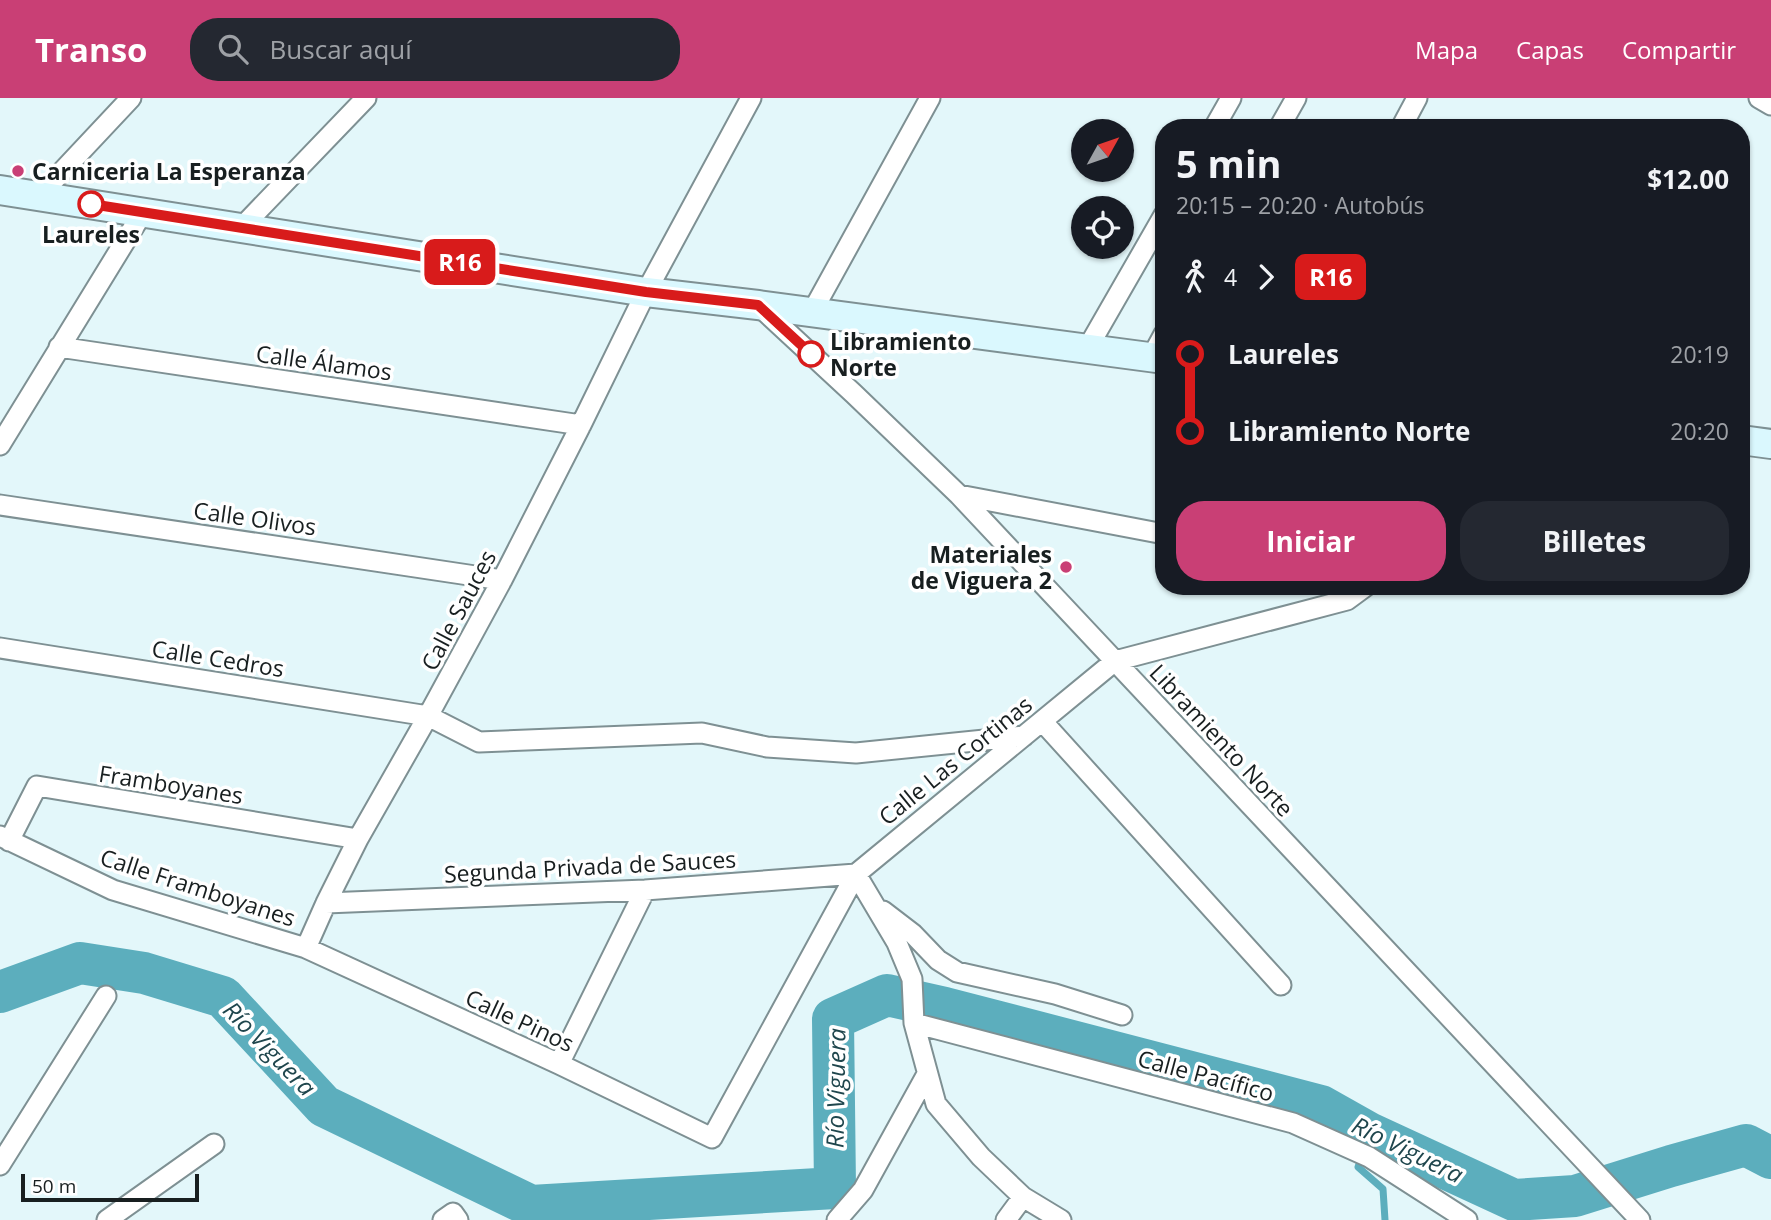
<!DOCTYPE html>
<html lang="es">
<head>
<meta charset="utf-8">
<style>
	body { margin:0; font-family:"Open Sans",sans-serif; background:#242831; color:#f1f3f6; height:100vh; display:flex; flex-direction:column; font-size:26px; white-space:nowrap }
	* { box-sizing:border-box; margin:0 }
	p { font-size:23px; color:#9ea1a6 }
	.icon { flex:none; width:38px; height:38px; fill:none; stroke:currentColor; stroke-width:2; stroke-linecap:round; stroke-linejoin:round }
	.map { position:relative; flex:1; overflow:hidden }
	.sheet { position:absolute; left:1155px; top:21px; width:595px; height:476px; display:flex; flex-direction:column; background:#171b24; border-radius:28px; box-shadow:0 2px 5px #0004 }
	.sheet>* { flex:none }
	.badge { padding:0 14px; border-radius:10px; font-size:24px; line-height:46px }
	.needle { width:46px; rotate:50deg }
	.fabs { position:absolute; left:1071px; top:21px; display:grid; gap:14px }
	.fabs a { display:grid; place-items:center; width:63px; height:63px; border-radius:50%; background:#171b24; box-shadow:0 2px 5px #0004; font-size:35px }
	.scale { position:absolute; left:21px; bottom:18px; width:178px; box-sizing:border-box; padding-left:7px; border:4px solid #181f20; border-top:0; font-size:19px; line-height:24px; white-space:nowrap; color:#181f20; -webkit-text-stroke:5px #fff; paint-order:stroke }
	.map>.badge { position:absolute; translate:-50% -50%; box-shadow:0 0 0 4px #fff }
	.legs { display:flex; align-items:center; gap:10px; height:77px; padding:0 21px; font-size:23px }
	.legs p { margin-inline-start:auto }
	.head { display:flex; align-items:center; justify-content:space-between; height:119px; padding:0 21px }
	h1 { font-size:38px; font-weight:700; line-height:52px }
	.button { display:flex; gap:14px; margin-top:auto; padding:14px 21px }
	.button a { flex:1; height:80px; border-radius:28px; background:#c93f75; color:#fff; font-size:28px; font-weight:700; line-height:80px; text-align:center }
	.button a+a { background:#242831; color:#f1f3f6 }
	ul { padding:0 21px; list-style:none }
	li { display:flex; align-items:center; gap:24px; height:77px; font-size:26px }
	li i { display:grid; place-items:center; width:10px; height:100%; margin:0 9px; background:currentColor }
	li i::after { content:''; width:18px; height:18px; margin:-9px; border:5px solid; border-radius:50%; background:#171b24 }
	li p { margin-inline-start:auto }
	li:first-child i { background:linear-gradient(#0000 50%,currentColor 0) }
	li:last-child i { background:linear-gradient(currentColor 50%,#0000 0) }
	header { display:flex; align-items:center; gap:42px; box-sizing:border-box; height:98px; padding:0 35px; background:#c93f75; color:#fff }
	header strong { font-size:33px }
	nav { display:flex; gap:38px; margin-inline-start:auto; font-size:24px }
	.search { width:490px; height:63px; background:#242831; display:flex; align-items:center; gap:18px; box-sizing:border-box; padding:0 24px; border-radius:28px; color:#9ea1a6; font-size:26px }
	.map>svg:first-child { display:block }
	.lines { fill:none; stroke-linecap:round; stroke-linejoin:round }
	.stream { stroke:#5caebd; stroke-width:7 }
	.river { stroke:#5caebd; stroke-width:42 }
	.street-casing { stroke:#7e9093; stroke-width:23 }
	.secondary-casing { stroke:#7e9093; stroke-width:32 }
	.street { stroke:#fff; stroke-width:19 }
	.secondary { stroke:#daf8fe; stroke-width:28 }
	.line-1-casing { stroke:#fff; stroke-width:16 }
	.line-1 { stroke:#d81b1b; stroke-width:10 }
	.poi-dot { fill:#c93f75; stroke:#fff; stroke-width:2.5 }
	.stop-1-dot { fill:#fff; stroke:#d81b1b; stroke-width:3.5 }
	.labels { text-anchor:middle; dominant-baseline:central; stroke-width:7; stroke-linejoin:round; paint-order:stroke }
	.poi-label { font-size:23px; font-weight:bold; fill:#181f20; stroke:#fff; text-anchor:start }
	.stop-label { font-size:23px; font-weight:bold; fill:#181f20; stroke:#fff }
	.street-label { font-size:23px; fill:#181f20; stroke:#fff }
	.water-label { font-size:24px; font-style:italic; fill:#1f464d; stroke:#fff }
</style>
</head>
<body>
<header>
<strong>Transo</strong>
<div class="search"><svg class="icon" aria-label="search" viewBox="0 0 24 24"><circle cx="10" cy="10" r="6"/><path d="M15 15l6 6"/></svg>Buscar aquí</div>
<nav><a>Mapa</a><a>Capas</a><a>Compartir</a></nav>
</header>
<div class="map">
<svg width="1771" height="1122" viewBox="0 0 1771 1122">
	<rect width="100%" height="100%" fill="#e3f7fa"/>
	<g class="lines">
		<path class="stream" d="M1369 1035 1358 1069 1383 1091 1385 1122"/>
		<path class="river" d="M0 894 80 865 144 875 223 899 324 1008 531 1108 835 1090 833 921 887 897 945 910 1321 1008 1369 1035 1514 1102 1575 1098 1671 1068 1746 1047 1771 1060"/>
		<defs>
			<path id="street" d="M1759 0 1771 7
				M1214 30 1231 0
				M1279 30 1296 0
				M1401 30 1417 0
				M39 98 131 0
				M242 129 366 0
				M758 207 854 296 959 397 1640 1122
				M812 214 930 0
				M59 249 581 327
				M1087 251 1164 117
				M1151 260 1164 236
				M0 347 143 114
				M959 397 1164 436
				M0 407 502 482
				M0 550 428 618 479 644 702 635 767 649 856 655 1024 638
				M1042 623 1281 887
				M0 738 113 792 306 850 559 966 712 1040 856 776 1115 563 1347 502 1366 488
				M9 743 37 688 358 741
				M326 805 645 792 856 776 897 845 912 881 914 925 936 1006 981 1059 1023 1099 1061 1122
				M883 813 913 836 938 862 957 874 1055 896 1122 917
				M306 850 326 805 358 741 428 618 502 482 581 327 646 194 751 0
				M914 925 1293 1025 1369 1059 1467 1122
				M559 966 645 792
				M0 1067 106 898
				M107 1122 214 1046
				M443 1122 453 1115 458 1122
				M837 1122 863 1092 927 976
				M1006 1122 1023 1099"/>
			<path id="secondary" d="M0 92 646 194 758 207 1164 261
				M1741 342 1771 346"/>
		</defs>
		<use href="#street" class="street-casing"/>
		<use href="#secondary" class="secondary-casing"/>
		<use href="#street" class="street"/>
		<use href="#secondary" class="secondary"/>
	</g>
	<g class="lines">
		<defs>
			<path id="line-1" d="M91 106 646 194 758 207 811 256"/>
		</defs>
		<use href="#line-1" class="line-1-casing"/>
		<use href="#line-1" class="line-1"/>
	</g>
	<g class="poi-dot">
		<circle cx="18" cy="73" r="7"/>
		<circle cx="1066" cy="469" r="7"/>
	</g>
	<g class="stop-1-dot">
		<circle cx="91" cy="106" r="12"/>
		<circle cx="811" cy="256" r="12"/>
	</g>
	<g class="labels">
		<g class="poi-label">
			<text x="32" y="73">Carniceria La Esperanza</text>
			<text x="1052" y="456" text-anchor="end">Materiales<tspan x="1052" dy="26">de Viguera 2</tspan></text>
		</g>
		<g class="stop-label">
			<text x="91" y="136">Laureles</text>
			<text x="830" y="243" text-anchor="start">Libramiento<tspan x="830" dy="26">Norte</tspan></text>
		</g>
		<g class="street-label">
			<text transform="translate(324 264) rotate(8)">Calle Álamos</text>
			<text transform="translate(255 420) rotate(8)">Calle Olivos</text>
			<text transform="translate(458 512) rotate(-62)">Calle Sauces</text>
			<text transform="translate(218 560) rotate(9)">Calle Cedros</text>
			<text transform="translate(1222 642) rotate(47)">Libramiento Norte</text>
			<text transform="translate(955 662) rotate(-39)">Calle Las Cortinas</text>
			<text transform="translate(171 686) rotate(9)">Framboyanes</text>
			<text transform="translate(590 768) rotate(-3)">Segunda Privada de Sauces</text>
			<text transform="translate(198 789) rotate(18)">Calle Framboyanes</text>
			<text transform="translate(520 922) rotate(25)">Calle Pinos</text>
			<text transform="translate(1206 977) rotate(15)">Calle Pacífico</text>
		</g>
		<g class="water-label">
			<text transform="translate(270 950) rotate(46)">Río Viguera</text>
			<text transform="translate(835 990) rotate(-89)">Río Viguera</text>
			<text transform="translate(1408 1051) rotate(26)">Río Viguera</text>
		</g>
	</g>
</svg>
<div class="fabs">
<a><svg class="needle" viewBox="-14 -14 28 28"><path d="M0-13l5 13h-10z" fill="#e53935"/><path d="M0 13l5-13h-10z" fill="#9ea1a6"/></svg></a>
<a><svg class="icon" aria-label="locate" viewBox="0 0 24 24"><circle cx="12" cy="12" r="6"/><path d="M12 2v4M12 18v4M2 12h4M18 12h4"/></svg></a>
</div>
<div class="scale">50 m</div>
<b class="badge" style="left:460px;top:164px;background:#d81b1b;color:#fff">R16</b>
<section class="sheet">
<div class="head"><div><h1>5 min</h1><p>20:15 – 20:20 · Autobús</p></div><b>$12.00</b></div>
<div class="legs"><svg class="icon" aria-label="walk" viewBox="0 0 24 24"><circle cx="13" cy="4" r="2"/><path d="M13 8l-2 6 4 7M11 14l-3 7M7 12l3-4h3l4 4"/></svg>4<svg class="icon" aria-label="forward" viewBox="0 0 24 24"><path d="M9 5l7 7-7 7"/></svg><b class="badge" style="background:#d81b1b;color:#fff">R16</b></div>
<ul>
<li><i style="color:#d81b1b"></i><b>Laureles</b><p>20:19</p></li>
<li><i style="color:#d81b1b"></i><b>Libramiento Norte</b><p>20:20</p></li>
</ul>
<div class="button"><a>Iniciar</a><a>Billetes</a></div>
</section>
</div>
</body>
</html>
